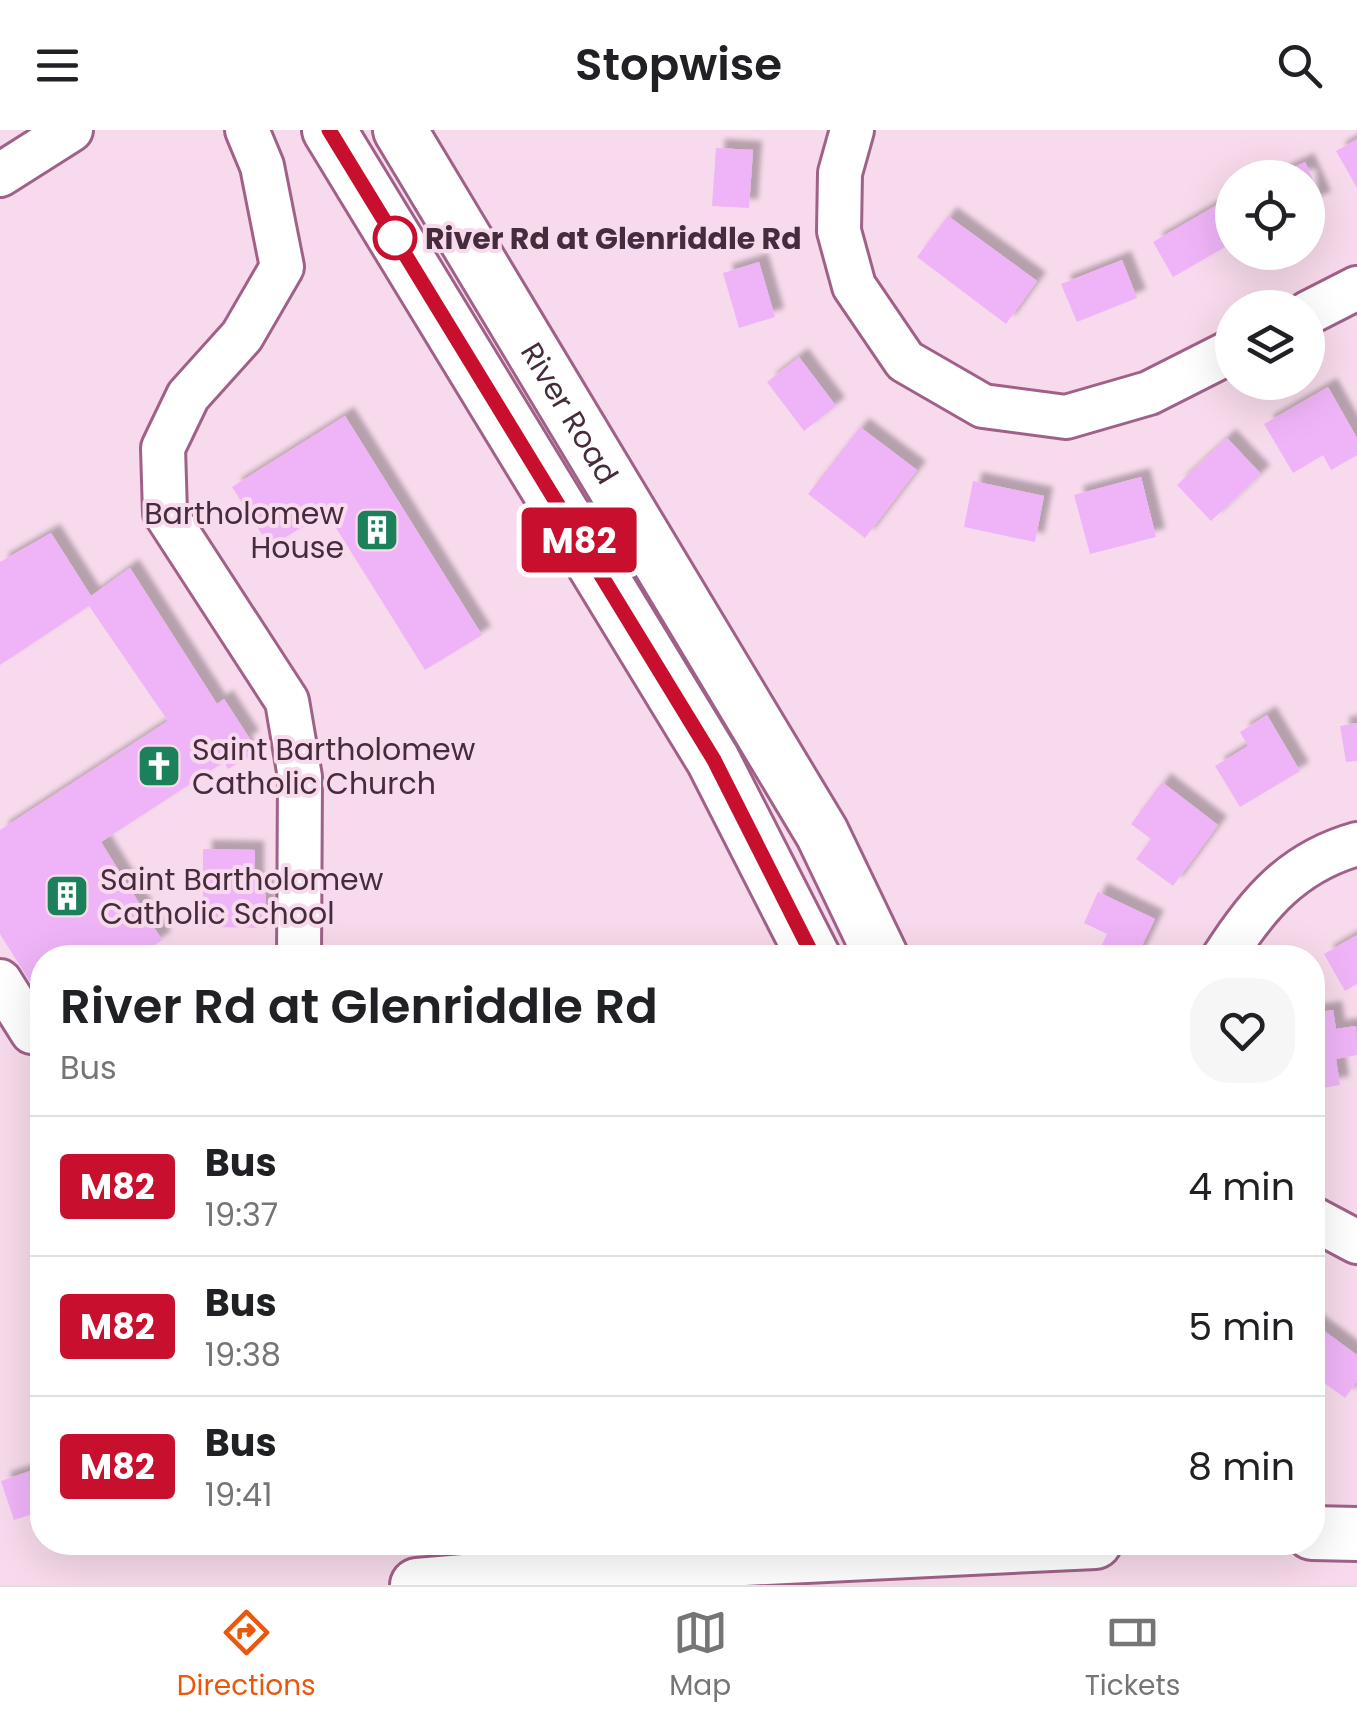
<!DOCTYPE html>
<html lang="en">
<head>
<meta charset="utf-8">
<style>
	body { margin:0; font-family:Poppins,sans-serif; background:#f6f6f6; color:#202124; height:100vh; display:flex; flex-direction:column; font-size:38px; white-space:nowrap }
	* { box-sizing:border-box; margin:0 }
	p { font-size:32px; color:#757577 }
	.icon { flex:none; width:55px; height:55px; fill:none; stroke:currentColor; stroke-width:2; stroke-linecap:round; stroke-linejoin:round }
	.map { position:relative; flex:1; overflow:hidden }
	.sheet { position:absolute; left:30px; top:815px; width:1295px; height:610px; display:flex; flex-direction:column; background:#fff; border-radius:40px; box-shadow:0 10px 40px #0002 }
	.sheet>* { flex:none }
	.badge { padding:0 20px; border-radius:8px; font-size:35px; line-height:65px }
	.controls { position:absolute; left:1215px; top:30px; display:grid; gap:20px }
	.controls a { display:grid; place-items:center; width:110px; height:110px; border-radius:50%; background:#fff; box-shadow:0 10px 40px #0002; font-size:50px }
	.map>.badge { position:absolute; translate:-50% -50%; box-shadow:0 0 0 5px #fff }
	.round { display:grid; place-items:center; flex:none; width:105px; height:105px; border-radius:40px; background:#f6f6f6 }
	.overview { display:flex; align-items:center; justify-content:space-between; height:170px; padding:0 30px }
	h1 { font-size:48px; font-weight:600; line-height:75px }
	ul { padding:0; list-style:none }
	li { display:flex; align-items:center; gap:30px; height:140px; padding:0 30px; border-top:2px solid #e0e0e0 }
	li div { flex:1 }
	li b { display:block; font-size:38px }
	li em { font-style:normal }
	li .badge { min-width:110px; font-weight:700; text-align:center }
	header { display:flex; justify-content:space-between; align-items:center; height:130px; padding:0 30px; background:#fff; font-size:45px; font-weight:600 }
	.tab-bar { display:flex; justify-content:space-around; align-items:center; height:140px; border-top:2px solid #e0e0e0; background:#fff; font-size:28px; color:#757577 }
	.tab-bar a { display:grid; justify-items:center; gap:5px }
	.tab-bar .selected { color:#ea580c }
	.map>svg:first-child { display:block }
	.building { fill:#efb4f7; filter:url(#shadow) }
	.lines { fill:none; stroke-linecap:round; stroke-linejoin:round }
	.minor-casing { stroke:#a06188; stroke-width:48 }
	.major-casing { stroke:#a06188; stroke-width:58 }
	.minor { stroke:#fff; stroke-width:42 }
	.major { stroke:#fff; stroke-width:52 }
	.line-casing { stroke:#fff; stroke-width:22 }
	.line { stroke:#c8102e; stroke-width:15 }
	.stop-dot { fill:#fff; stroke:#c8102e; stroke-width:5 }
	.labels { text-anchor:middle; dominant-baseline:central; stroke-width:8; stroke-linejoin:round; paint-order:stroke }
	.stop-label { font-size:30px; font-weight:bold; fill:#462b3c; stroke:#f7daeb; text-anchor:start }
	.street-label { font-size:30px; fill:#462b3c; stroke:#f7daeb }
	.poi-label { font-size:30px; fill:#462b3c; stroke:#f7daeb; text-anchor:start }
</style>
</head>
<body>
<header><svg class="icon" aria-label="menu" viewBox="0 0 24 24"><path d="M4 6h16M4 12h16M4 18h16"/></svg>Stopwise<svg class="icon" aria-label="search" viewBox="0 0 24 24"><circle cx="10" cy="10" r="6"/><path d="M15 15l6 6"/></svg></header>
<div class="map">
<svg width="1357" height="1455" viewBox="0 0 1357 1455">
	<defs>
		<filter id="shadow"><feDropShadow dx="9" dy="-9" stdDeviation="2.5" flood-color="#0004"/></filter>
	</defs>
	<rect width="100%" height="100%" fill="#f7daeb"/>
	<path class="building" d="M1357 9V58L1336 21Z
		M716 18 753 20 749 78 712 76Z
		M1305 32 1322 70 1308 77V48H1271Z
		M1217 75 1232 102V113L1173 147 1153 112Z
		M948 86 1037 151 1006 194 917 127Z
		M1122 130 1137 168 1077 192 1061 154Z
		M759 132 775 187 739 198 723 143Z
		M799 227 836 276 804 301 767 252Z
		M1328 257 1357 308V325L1331 340 1323 325 1293 343 1264 294Z
		M345 286 482 505 425 540 326 382 270 417 232 357Z
		M860 297 917 340 865 408 808 364Z
		M1227 308 1261 344 1211 391 1177 355Z
		M1141 347 1156 407 1090 424 1074 365Z
		M973 351 1044 366 1035 412 964 397Z
		M51 403 91 466 130 438 217 574 224 569 250 609 242 615 250 626 228 639 224 632 101 712 162 810 135 828H42V871L0 804V700L168 591 89 476 0 535V432Z
		M1267 585 1300 641 1240 677 1215 636 1248 616 1240 602Z
		M1357 593V631L1346 632 1340 596Z
		M1162 652 1218 695 1173 756 1136 729 1151 709 1131 694Z
		M203 719 255 720V755L266 756V798L203 797Z
		M1098 762 1155 789 1136 828H1096L1107 804 1084 793Z
		M1357 805V854L1345 861 1324 824Z
		M1333 880 1336 899 1356 896 1357 925 1336 929 1340 955 1312 960V883Z
		M1312 1192 1357 1225V1251L1345 1268 1312 1244Z
		M42 1337V1381L14 1390 1 1351Z"/>
	<g class="lines">
		<defs>
			<path id="minor" d="M247 0 262 36 282 137 242 206 188 266 163 318 165 383 287 571 300 647 299 828
				M852 0 840 43 839 101 854 156 905 231 983 276 1066 287 1149 263 1232 221
				M0 45 71 0
				M1308 183 1357 158
				M1223 828C1258 773 1293 732 1357 714
				M0 851 32 902 42 903
				M1312 1088 1357 1112"/>
			<g id="major">
				<path d="M329 0 713 630 814 828"/>
				<path id="s1" d="M400 0 822 703 882 828"/>
				<path d="M1312 1403 1357 1404"/>
				<path d="M417 1455 703 1431 1095 1412"/>
			</g>
		</defs>
		<use href="#minor" class="minor-casing"/>
		<use href="#major" class="major-casing"/>
		<use href="#minor" class="minor"/>
		<use href="#major" class="major"/>
	</g>
	<g class="lines">
		<defs>
			<path id="line" d="M329 0 714 630 814 828"/>
		</defs>
		<use href="#line" class="line-casing"/>
		<use href="#line" class="line"/>
	</g>
	<defs>
		<symbol id="building-square" viewBox="-11 -11 22 22"><rect x="-9" y="-9" width="18" height="18" rx="4" fill="#1c815b" stroke="#f7daeb"/><path d="M-4-6H4V6H1V3H-1V6H-4ZM-2.5-4.3h1.7v1.8h-1.7ZM.8-4.3h1.7v1.8H.8ZM-2.5-1h1.7V.8h-1.7ZM.8-1h1.7V.8H.8Z" fill="#fff"/></symbol>
		<symbol id="church-square" viewBox="-11 -11 22 22"><rect x="-9" y="-9" width="18" height="18" rx="4" fill="#1c815b" stroke="#f7daeb"/><path d="M-1.2-6h2.4v3.5h3.3v2.4h-3.3V6h-2.4V-.1h-3.3v-2.4h3.3Z" fill="#fff"/></symbol>
	</defs>
	<g fill-rule="evenodd">
		<use href="#building-square" x="352" y="375" width="50" height="50"/>
		<use href="#church-square" x="134" y="611" width="50" height="50"/>
		<use href="#building-square" x="42" y="741" width="50" height="50"/>
	</g>
	<circle class="stop-dot" cx="395" cy="108" r="20"/>
	<g class="labels">
		<g class="stop-label">
			<text x="425" y="108">River Rd at Glenriddle Rd</text>
		</g>
		<g class="street-label">
			<text stroke="none"><textPath href="#s1" startOffset="330">River Road</textPath></text>
		</g>
		<g class="poi-label">
			<text x="344" y="383" text-anchor="end">Bartholomew<tspan x="344" dy="34">House</tspan></text>
			<text x="192" y="619">Saint Bartholomew<tspan x="192" dy="34">Catholic Church</tspan></text>
			<text x="100" y="749">Saint Bartholomew<tspan x="100" dy="34">Catholic School</tspan></text>
		</g>
	</g>
</svg>
<div class="controls">
<a><svg class="icon" aria-label="locate" viewBox="0 0 24 24"><circle cx="12" cy="12" r="6"/><path d="M12 2v4M12 18v4M2 12h4M18 12h4"/></svg></a>
<a><svg class="icon" aria-label="layers" viewBox="0 0 24 24"><path d="M12 4l9 5-9 5-9-5zM3 14l9 5 9-5"/></svg></a>
</div>
<b class="badge" style="left:579px;top:410px;background:#c8102e;color:#fff">M82</b>
<section class="sheet">
<div class="overview"><div><h1>River Rd at Glenriddle Rd</h1><p>Bus</p></div><a class="round"><svg class="icon" aria-label="heart" viewBox="0 0 24 24"><path d="M12 20l-8-8c-3-5 5-10 8-4 3-6 11-1 8 4z"/></svg></a></div>
<ul>
<li><span class="badge" style="background:#c8102e;color:#fff">M82</span><div><b>Bus</b><p>19:37</p></div><em>4 min</em></li>
<li><span class="badge" style="background:#c8102e;color:#fff">M82</span><div><b>Bus</b><p>19:38</p></div><em>5 min</em></li>
<li><span class="badge" style="background:#c8102e;color:#fff">M82</span><div><b>Bus</b><p>19:41</p></div><em>8 min</em></li>
</ul>
</section>
</div>
<nav class="tab-bar">
<a class="selected"><svg class="icon" aria-label="directions" viewBox="0 0 24 24"><path d="M12 3l9 9-9 9-9-9zM9 14v-3h6M13 9l2 2-2 2"/></svg>Directions</a>
<a><svg class="icon" aria-label="map" viewBox="0 0 24 24"><path d="M3 6l6-2 6 2 6-2v14l-6 2-6-2-6 2zM9 4v14M15 6v14"/></svg>Map</a>
<a><svg class="icon" aria-label="tickets" viewBox="0 0 24 24"><path d="M3 7h18v10H3zM15 7v10"/></svg>Tickets</a>
</nav>
</body>
</html>
